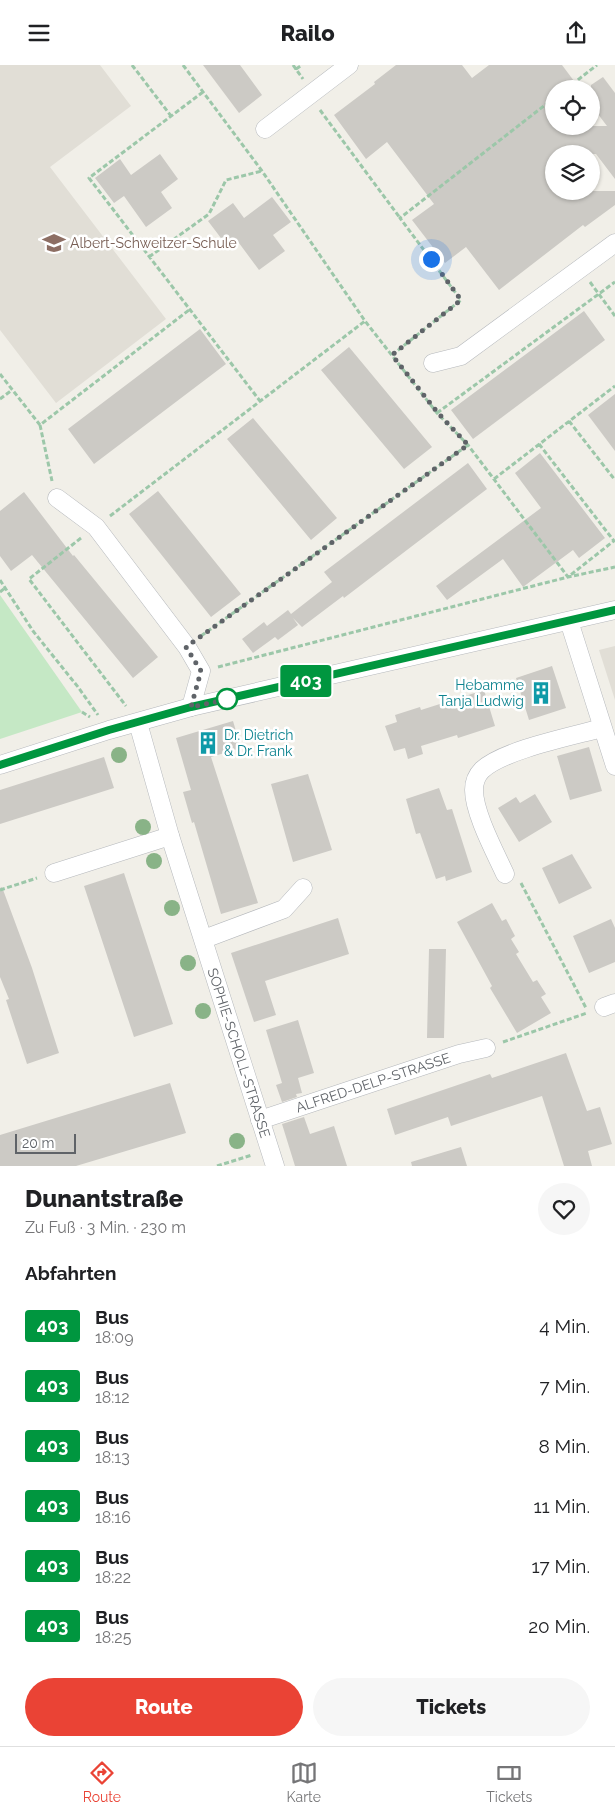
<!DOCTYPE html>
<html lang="de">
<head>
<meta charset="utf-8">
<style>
	body { margin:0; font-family:Raleway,sans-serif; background:#f6f6f6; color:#202124; height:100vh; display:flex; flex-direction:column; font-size:19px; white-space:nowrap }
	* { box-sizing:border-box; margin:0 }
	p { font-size:16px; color:#757577 }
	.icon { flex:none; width:28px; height:28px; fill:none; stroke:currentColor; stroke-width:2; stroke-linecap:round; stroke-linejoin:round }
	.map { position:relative; height:1101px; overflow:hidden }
	.panel { display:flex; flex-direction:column; background:#fff; flex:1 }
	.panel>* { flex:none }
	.badge { padding:0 10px; border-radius:4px; font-size:18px; line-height:32px }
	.buttons { position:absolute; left:545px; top:15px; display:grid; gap:10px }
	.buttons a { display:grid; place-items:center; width:55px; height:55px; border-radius:50%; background:#fff; box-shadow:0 1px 4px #0004; font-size:25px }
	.scale { position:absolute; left:15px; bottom:12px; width:61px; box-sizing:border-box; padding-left:5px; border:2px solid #5f6368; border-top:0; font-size:14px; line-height:18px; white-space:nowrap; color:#5f6368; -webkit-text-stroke:4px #fff; paint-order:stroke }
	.you { position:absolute; width:25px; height:25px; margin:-12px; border:4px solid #fff; border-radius:50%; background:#1a73e8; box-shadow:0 0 0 8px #1a73e833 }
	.map>.badge { position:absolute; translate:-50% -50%; box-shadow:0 0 0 2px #fff }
	h2 { padding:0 25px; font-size:19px; line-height:45px }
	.round { display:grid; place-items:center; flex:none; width:52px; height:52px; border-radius:26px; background:#f6f6f6 }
	.headline { display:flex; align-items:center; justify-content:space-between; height:85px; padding:0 25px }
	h1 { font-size:24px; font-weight:800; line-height:38px }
	.action { display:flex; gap:10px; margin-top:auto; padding:10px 25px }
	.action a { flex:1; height:58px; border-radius:30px; background:#ea4335; color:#fff; font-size:20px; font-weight:800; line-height:58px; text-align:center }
	.action a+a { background:#f6f6f6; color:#202124 }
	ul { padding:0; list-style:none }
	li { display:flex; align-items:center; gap:15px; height:60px; padding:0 25px }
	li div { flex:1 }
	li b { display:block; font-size:19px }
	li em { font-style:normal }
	li .badge { min-width:55px; font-weight:700; text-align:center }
	header { display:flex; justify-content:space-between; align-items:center; height:65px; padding:0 25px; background:#fff; font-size:22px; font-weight:800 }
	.dock { display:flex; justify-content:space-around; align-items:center; height:70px; border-top:1px solid #e0e0e0; background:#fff; font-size:14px; color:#757577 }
	.dock a { display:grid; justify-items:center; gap:2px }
	.dock .selected { color:#ea4335 }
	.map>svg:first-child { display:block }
	.education { fill:#e1ded6 }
	.green { fill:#c5e8c5 }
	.building { fill:#cccac5 }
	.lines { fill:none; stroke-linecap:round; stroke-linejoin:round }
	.street-casing { stroke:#b5b8bc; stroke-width:19 }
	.path { stroke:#9cc7a9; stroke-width:3; stroke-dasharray:5 2.5; stroke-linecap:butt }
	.street { stroke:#fff; stroke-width:18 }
	.tree { fill:#89b387 }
	.line-casing { stroke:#fff; stroke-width:11 }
	.line { stroke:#00963f; stroke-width:8 }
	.walk { stroke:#5f6368; stroke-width:5; stroke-dasharray:0 9 }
	.stop-dot { fill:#fff; stroke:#00963f; stroke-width:2.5 }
	.labels { text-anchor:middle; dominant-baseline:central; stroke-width:5; stroke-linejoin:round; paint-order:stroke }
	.education-label { font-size:14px; fill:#785e54; stroke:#fff; text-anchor:start }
	.culture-label { font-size:14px; fill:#0d838f; stroke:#fff; text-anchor:end }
	.street-label { font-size:14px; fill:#5f6368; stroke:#fff }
</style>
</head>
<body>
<header><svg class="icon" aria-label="menu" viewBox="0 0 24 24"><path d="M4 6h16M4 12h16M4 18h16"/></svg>Railo<svg class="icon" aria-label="share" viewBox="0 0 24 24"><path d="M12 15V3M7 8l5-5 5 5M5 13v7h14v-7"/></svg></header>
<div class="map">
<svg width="615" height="1101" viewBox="0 0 615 1101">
	<rect width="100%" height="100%" fill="#f1efe8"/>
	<path class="education" d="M0 0H100L131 41 50 102 166 254 56 338 0 265Z
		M615 581V635L599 585Z"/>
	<path class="green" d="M0 530 82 647 0 674Z"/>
	<path class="building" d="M203 0H240L262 30 239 48Z
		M396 0H462L472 13 489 0H562L580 24H554V61H607L591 40V20L603 12 615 28V114L596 89H554V126H615V140L585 162 583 160 499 225 466 182 445 198 412 155 434 139 387 77 366 94 334 50 375 19 374 17Z
		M160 89 178 114 161 127 172 143 146 162 124 131 114 138 95 113 120 94 131 110Z
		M272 132 291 157 273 170 285 186 259 205 236 174 227 181 208 156 233 138 244 153Z
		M584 246 605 275 473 374 451 345Z
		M200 264 226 299 94 399 68 364Z
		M349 282 432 382 404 404 321 305Z
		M615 329V386L588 350Z
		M253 353 337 453 311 475 227 374Z
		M540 388 605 473 579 493 573 485 523 522 503 494 447 535 436 521 541 443 515 408Z
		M468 398 487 424 344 533 343 531 302 562 293 553 298 560 278 575 275 572 253 588 242 574 264 557 267 561 288 545 291 549 332 517 324 507Z
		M158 426 241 529 211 552 129 449Z
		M24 427 73 491 74 490 158 592 133 613 32 490 11 506 0 491V446Z
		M552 601 566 643 529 655 516 613Z
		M484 625 495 661 458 673 457 670 421 681 423 689 408 694 405 683 394 686 385 661 397 657 395 650 420 642 421 645Z
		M233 656 241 683 211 692 258 838 221 849 194 757 192 758 183 727 191 725 176 673Z
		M589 682 602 726 570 735 557 691Z
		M104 692 114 723 0 759V725Z
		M308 709 332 785 293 797 271 719Z
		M439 723 447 745 452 744 472 807 446 816 445 811 436 814 420 768 416 769 406 734Z
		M535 729 552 757 519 777 498 743 516 732 520 738Z
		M572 789 592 823 559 839 542 803Z
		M124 808 173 959 134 972 84 821Z
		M2 822 32 903 59 988 27 999 6 935 9 934 0 912V823Z
		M492 838 502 856 506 854 515 871 511 874 519 887 516 889 533 917 537 915 546 929 541 932 551 948 517 968 490 923 492 921 457 857Z
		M338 853 349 889 265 916 276 950 254 957 231 888Z
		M611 854 615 863V897L589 908 573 871Z
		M429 884H446L444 973H427Z
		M298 955 314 1008 298 1013 302 1028 296 1029 297 1032 282 1037 276 1020 282 1018 266 965Z
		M566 988 587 1046 600 1042 612 1079 588 1086 592 1101H564L542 1031 451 1061 448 1052 395 1070 387 1044 490 1009 492 1013Z
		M170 1018 186 1068 76 1101H0V1070Z
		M304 1052 310 1069 334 1061 347 1101H295L282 1059Z
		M461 1082 467 1101H412L411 1097Z"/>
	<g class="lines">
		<defs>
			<g id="street">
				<path d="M265 64 349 0"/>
				<path d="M433 298 461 291 615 178"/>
				<path d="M57 433 96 462 187 582 201 606 191 642"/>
				<path d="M569 556 615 701"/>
				<path id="s1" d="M138 658 170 771 275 1101"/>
				<path d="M0 700 109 665 191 642 615 545"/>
				<path d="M54 808 170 771"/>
				<path d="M505 809C495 787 474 748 474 725 474 718 477 710 482 705 503 685 573 671 602 663"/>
				<path d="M204 874 284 844 303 823"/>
				<path d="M604 942 615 938"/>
				<path id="s2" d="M260 1055 459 989 486 983"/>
			</g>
		</defs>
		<use href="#street" class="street-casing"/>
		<path class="path" d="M132 0 171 51
			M183 0 262 106 365 256 437 348 468 380 568 512 615 475
			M293 0 303 14
			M296 4 302 0
			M566 24 597 0
			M203 27 89 113 260 336
			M320 45 400 153
			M149 192 209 149 226 115 262 106
			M590 217 615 251
			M392 290 461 235 400 153 554 33
			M0 309 40 360 189 245
			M0 334 12 325
			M437 348 615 217
			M569 356 615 415
			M40 360 52 416
			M539 379 614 476
			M494 414 615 321
			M110 451 365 256
			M81 473 29 514 126 641
			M0 515 33 566 78 622 98 650
			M0 527 5 523
			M201 571 468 380
			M218 602 568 512 615 502
			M82 647 90 652
			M521 818 586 943
			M0 825 37 813
			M503 977 587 948
			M217 1101 252 1090"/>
		<use href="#street" class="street"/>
	</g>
	<g class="tree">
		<circle cx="119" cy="690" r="8"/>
		<circle cx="143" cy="762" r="8"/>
		<circle cx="154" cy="796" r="8"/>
		<circle cx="172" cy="843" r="8"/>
		<circle cx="188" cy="898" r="8"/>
		<circle cx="203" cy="946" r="8"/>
		<circle cx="237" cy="1076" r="8"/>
	</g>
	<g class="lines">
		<defs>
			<path id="line" d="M0 700 109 665 191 642 615 545"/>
		</defs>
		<use href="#line" class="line-casing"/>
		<use href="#line" class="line"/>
		<path class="walk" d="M227 634H230L191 642 201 606 186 582 468 380 438 348 392 290 461 235 431 194"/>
	</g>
	<defs>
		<symbol id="school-bare" viewBox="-9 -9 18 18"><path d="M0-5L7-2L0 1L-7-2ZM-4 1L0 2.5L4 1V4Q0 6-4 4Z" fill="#8d6e63" stroke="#fff" stroke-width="2.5" paint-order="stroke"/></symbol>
		<symbol id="building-bare" viewBox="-9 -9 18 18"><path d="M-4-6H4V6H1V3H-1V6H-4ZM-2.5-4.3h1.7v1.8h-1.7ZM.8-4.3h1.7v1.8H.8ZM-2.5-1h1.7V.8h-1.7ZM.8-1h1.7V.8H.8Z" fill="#0f9aa8" stroke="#fff" stroke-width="2.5" paint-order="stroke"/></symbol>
	</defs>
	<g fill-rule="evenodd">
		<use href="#school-bare" x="38" y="162" width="32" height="32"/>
		<use href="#building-bare" x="525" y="612" width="32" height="32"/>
		<use href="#building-bare" x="192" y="662" width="32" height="32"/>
	</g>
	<circle class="stop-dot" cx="227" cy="634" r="10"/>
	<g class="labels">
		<g class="education-label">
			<text x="70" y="178">Albert-Schweitzer-Schule</text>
		</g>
		<g class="culture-label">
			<text x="524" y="620">Hebamme<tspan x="524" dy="16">Tanja Ludwig</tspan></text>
			<text x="224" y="670" text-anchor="start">Dr. Dietrich<tspan x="224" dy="16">&amp; Dr. Frank</tspan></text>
		</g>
		<g class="street-label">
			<text stroke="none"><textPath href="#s1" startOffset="345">SOPHIE-SCHOLL-STRASSE</textPath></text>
			<text stroke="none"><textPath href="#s2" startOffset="119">ALFRED-DELP-STRASSE</textPath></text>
		</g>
	</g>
</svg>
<div class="buttons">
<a><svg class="icon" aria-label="locate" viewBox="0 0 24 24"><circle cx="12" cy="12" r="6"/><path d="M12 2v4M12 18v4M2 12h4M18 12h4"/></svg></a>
<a><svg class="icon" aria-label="layers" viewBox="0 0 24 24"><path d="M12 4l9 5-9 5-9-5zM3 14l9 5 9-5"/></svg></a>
</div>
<div class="scale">20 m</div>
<div class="you" style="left:431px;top:194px"></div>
<b class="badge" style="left:306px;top:616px;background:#00963f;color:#fff">403</b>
</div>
<section class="panel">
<div class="headline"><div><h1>Dunantstraße</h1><p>Zu Fuß · 3 Min. · 230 m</p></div><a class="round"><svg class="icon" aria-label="heart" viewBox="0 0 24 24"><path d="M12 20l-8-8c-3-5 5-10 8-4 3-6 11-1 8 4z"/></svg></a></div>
<h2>Abfahrten</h2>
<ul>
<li><span class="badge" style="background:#00963f;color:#fff">403</span><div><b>Bus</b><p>18:09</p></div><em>4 Min.</em></li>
<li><span class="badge" style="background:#00963f;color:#fff">403</span><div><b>Bus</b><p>18:12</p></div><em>7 Min.</em></li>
<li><span class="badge" style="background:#00963f;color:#fff">403</span><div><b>Bus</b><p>18:13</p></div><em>8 Min.</em></li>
<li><span class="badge" style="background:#00963f;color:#fff">403</span><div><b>Bus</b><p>18:16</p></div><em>11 Min.</em></li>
<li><span class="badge" style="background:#00963f;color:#fff">403</span><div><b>Bus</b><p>18:22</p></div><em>17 Min.</em></li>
<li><span class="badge" style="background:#00963f;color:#fff">403</span><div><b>Bus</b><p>18:25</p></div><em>20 Min.</em></li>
</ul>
<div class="action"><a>Route</a><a>Tickets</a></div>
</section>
<nav class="dock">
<a class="selected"><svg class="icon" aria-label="directions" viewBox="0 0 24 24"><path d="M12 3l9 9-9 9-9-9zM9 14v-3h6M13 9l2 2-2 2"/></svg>Route</a>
<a><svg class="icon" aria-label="map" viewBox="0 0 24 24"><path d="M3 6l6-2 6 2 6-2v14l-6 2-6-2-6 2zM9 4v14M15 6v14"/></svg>Karte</a>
<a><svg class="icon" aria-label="tickets" viewBox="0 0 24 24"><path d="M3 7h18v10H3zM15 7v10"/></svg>Tickets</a>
</nav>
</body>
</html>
